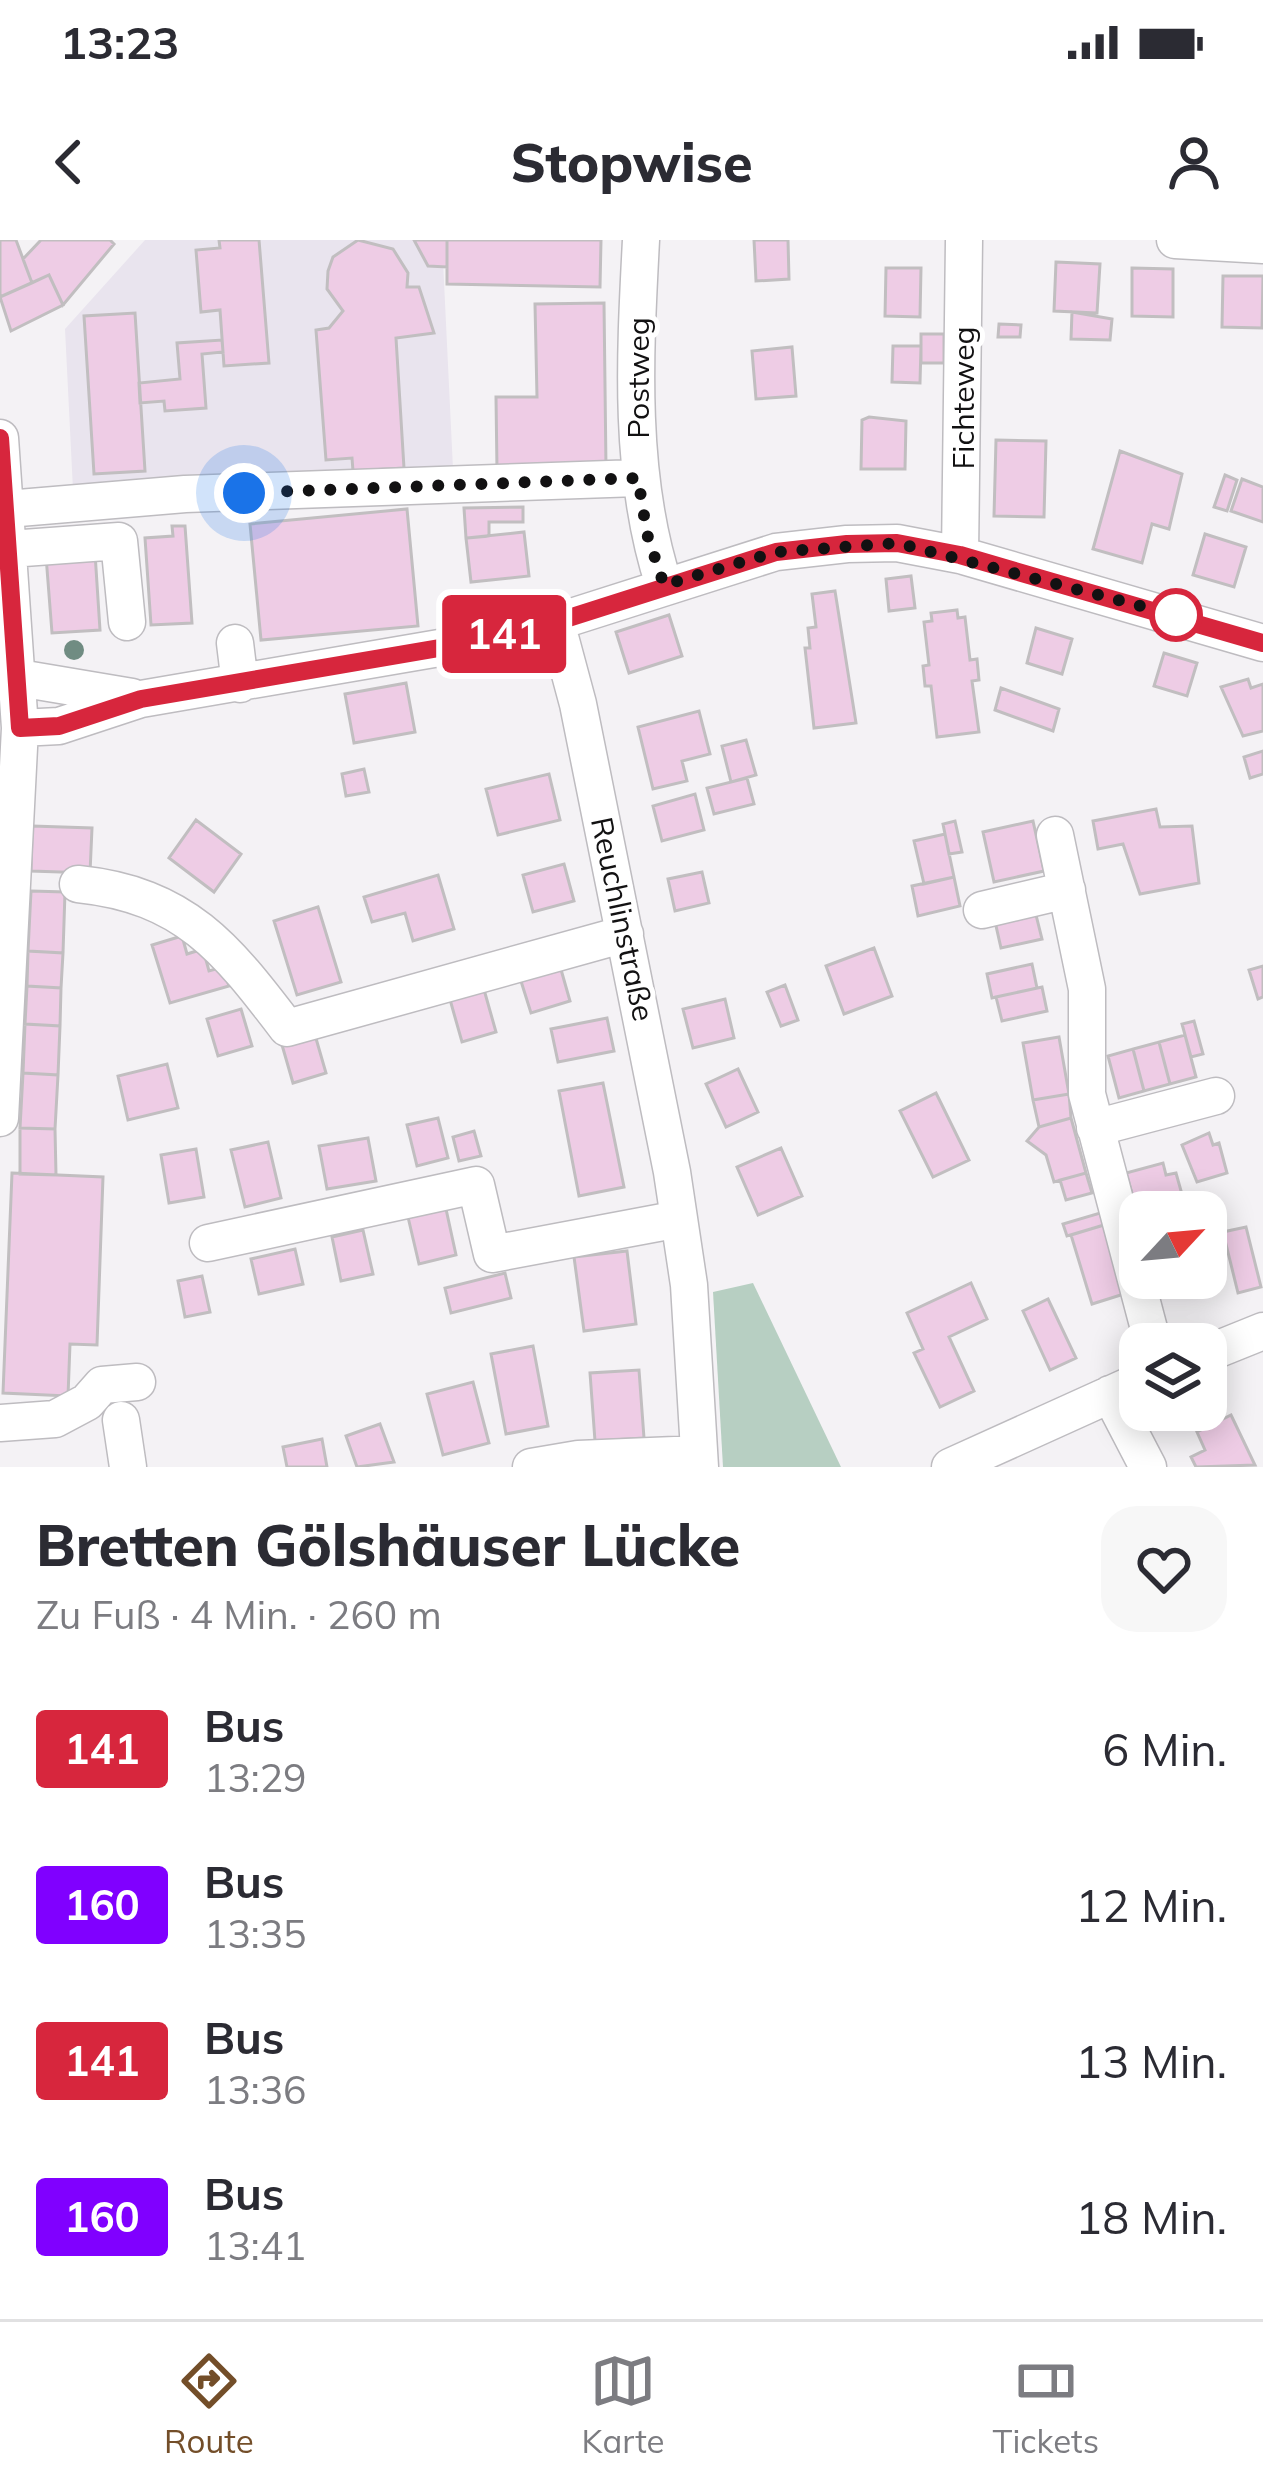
<!DOCTYPE html>
<html lang="de">
<head>
<meta charset="utf-8">
<style>
	body { margin:0; font-family:Mulish,sans-serif; background:#f7f7f7; color:#2b2b33; height:100vh; display:flex; flex-direction:column; font-size:45px; white-space:nowrap }
	* { box-sizing:border-box; margin:0 }
	p { font-size:39px; color:#7c7c81 }
	.icon { flex:none; width:66px; height:66px; fill:none; stroke:currentColor; stroke-width:2; stroke-linecap:round; stroke-linejoin:round }
	.map { position:relative; height:1227px; overflow:hidden }
	.sheet { display:flex; flex-direction:column; background:#fff; flex:1 }
	.sheet>* { flex:none }
	.badge { padding:0 24px; border-radius:9px; font-size:42px; line-height:78px }
	.needle { width:78px; rotate:64deg }
	.tools { position:absolute; left:1119px; top:951px; display:grid; gap:24px }
	.tools a { display:grid; place-items:center; width:108px; height:108px; border-radius:24px; background:#fff; box-shadow:0 6px 30px #0003; font-size:60px }
	.you { position:absolute; width:60px; height:60px; margin:-30px; border:9px solid #fff; border-radius:50%; background:#1a73e8; box-shadow:0 0 0 18px #1a73e833 }
	.map>.badge { position:absolute; translate:-50% -50%; box-shadow:0 0 0 6px #fff }
	.round { display:grid; place-items:center; flex:none; width:126px; height:126px; border-radius:36px; background:#f7f7f7 }
	.headline { display:flex; align-items:center; justify-content:space-between; height:204px; padding:0 36px }
	h1 { font-size:57px; font-weight:800; line-height:90px }
	ul { padding:0; list-style:none }
	li { display:flex; align-items:center; gap:36px; height:156px; padding:0 36px }
	li div { flex:1 }
	li b { display:block; font-size:45px }
	li em { font-style:normal }
	li .badge { min-width:132px; font-weight:700; text-align:center }
	.status { display:flex; justify-content:space-between; align-items:center; height:84px; padding:0 60px; background:#fff; direction:ltr }
	.status svg { height:33px; fill:currentColor }
	header { display:flex; justify-content:space-between; align-items:center; height:156px; padding:0 36px; background:#fff; font-size:54px; font-weight:800 }
	.tabs { display:flex; justify-content:space-around; align-items:center; height:168px; border-top:3px solid #e1e1e2; background:#fff; font-size:33px; color:#7c7c81 }
	.tabs a { display:grid; justify-items:center; gap:6px }
	.tabs .current { color:#734e29 }
	.map>svg:first-child { display:block }
	.built { fill:#e9e4ee }
	.green { fill:#b7cfc2 }
	.building { fill:#eecce5; stroke:#c1bec0; stroke-width:3 }
	.lines { fill:none; stroke-linecap:round; stroke-linejoin:round }
	.minor-casing { stroke:#bebcc0; stroke-width:39 }
	.minor { stroke:#fff; stroke-width:36 }
	.tree { fill:#708c82 }
	.line-casing { stroke:#fff; stroke-width:27 }
	.line { stroke:#d7263d; stroke-width:18 }
	.walk { stroke:#121112; stroke-width:12; stroke-dasharray:0 21.6 }
	.stop-dot { fill:#fff; stroke:#d7263d; stroke-width:6 }
	.labels { text-anchor:middle; dominant-baseline:central; stroke-width:10; stroke-linejoin:round; paint-order:stroke }
	.street-label { font-size:30px; fill:#121112; stroke:#fff }
</style>
</head>
<body>
<div class="status"><b>13:23</b><svg viewBox="0 0 49 12"><path d="M0 12V9h3v3zM5 12V6h3v6zM10 12V3h3v9zM15 12V0h3v12zM26 1h20v11H26zM47 4h2v5h-2z"/></svg></div>
<header><svg class="icon" aria-label="back" viewBox="0 0 24 24"><path d="M15 5l-7 7 7 7"/></svg>Stopwise<svg class="icon" aria-label="person" viewBox="0 0 24 24"><circle cx="12" cy="8" r="4"/><path d="M4 21q1-7 8-7t8 7"/></svg></header>
<div class="map">
<svg width="1263" height="1227" viewBox="0 0 1263 1227">
	<rect width="100%" height="100%" fill="#f4f2f5"/>
	<path class="built" d="M145 0H442L453 229 73 250 65 89Z"/>
	<path class="green" d="M753 1043 841 1227H723L713 1052Z"/>
	<path class="building" d="M0 0H16L32 43 0 57Z
		M41 0H110L114 4 63 65 49 35 32 43 23 19Z
		M219 0H259L269 123 224 126 220 70 201 72 196 10 220 8Z
		M358 0 393 9 408 33 407 47H419L434 93 396 98 404 228 353 231 352 218 326 220 316 90 329 88 343 71 327 49 328 31 333 17Z
		M414 0H447V27L428 26Z
		M447 0H601L600 47 447 44Z
		M754 0H788L789 39 756 41Z
		M1056 22 1100 24 1097 73 1054 71Z
		M886 28H921L920 77 885 76Z
		M1132 28 1173 29V77L1132 76Z
		M49 35 63 65 11 91 0 57Z
		M1223 36H1263L1262 88 1222 87Z
		M604 63 606 228 497 230 496 157H537L535 64Z
		M1072 72 1112 79 1110 100 1071 99Z
		M135 73 145 231 94 234 84 76Z
		M999 84 1021 85 1020 97H998Z
		M921 94H944V123H921Z
		M222 100 223 112 202 114 206 168 165 171 164 161 140 163 139 143 180 139 177 103Z
		M893 106H921L920 143 892 142Z
		M792 107 796 156 756 159 752 111Z
		M869 177 906 181 905 229H861L862 180Z
		M996 200 1046 201 1044 277 994 276Z
		M1120 211 1182 234 1169 289 1152 284 1142 323 1093 309Z
		M1225 235 1237 240 1227 271 1214 267Z
		M1242 239 1263 247V282L1231 271Z
		M523 267V282H489V296L466 298 464 268Z
		M407 269 418 386 261 400 250 284Z
		M172 286H185L192 383 151 385 145 298 173 296Z
		M524 292 529 336 471 342 466 298Z
		M1205 294 1246 307 1234 347 1193 335Z
		M95 313 100 390 52 393 46 316Z
		M911 336 915 368 889 371 886 339Z
		M835 351 856 483 814 488 805 408H810L808 388 816 387 812 354Z
		M957 370 958 378 965 377 970 420 977 419 979 440 972 441 979 492 937 497 931 446H925L923 426 929 425 924 382 932 381 931 373Z
		M669 375 682 416 629 433 616 392Z
		M1036 388 1072 399 1062 434 1027 423Z
		M1164 413 1197 423 1187 456 1154 446Z
		M1248 439 1251 448 1263 444V491L1243 496 1221 447Z
		M406 443 415 492 354 503 345 454Z
		M1001 448 1059 469 1053 491 995 470Z
		M699 471 710 514 682 521 687 541 653 549 638 487Z
		M746 500 756 535 731 542 722 506Z
		M1263 511V534L1250 538 1244 517Z
		M364 529 369 552 346 556 342 534Z
		M549 534 560 580 498 595 486 549Z
		M747 538 754 564 714 574 707 548Z
		M695 554 704 590 662 601 653 566Z
		M1156 569 1160 587 1192 586 1199 643 1140 654 1123 604 1098 609 1093 581Z
		M196 580 241 614 214 652 169 618Z
		M955 581 962 612 949 614 943 584Z
		M1033 581 1044 631 994 642 983 592Z
		M32 586 92 588 90 633 31 631Z
		M945 594 954 637 924 644 914 601Z
		M564 624 574 661 533 672 523 635Z
		M702 632 709 663 675 671 668 639Z
		M438 635 454 689 413 701 405 673 372 682 364 657Z
		M954 637 960 666 918 676 912 646Z
		M31 651 65 652 63 713 28 711Z
		M318 667 341 742 297 755 274 681Z
		M1034 667 1042 699 1001 708 994 677Z
		M182 696 187 714 203 709 209 731 223 727 229 746 170 763 152 705Z
		M874 708 892 756 844 774 826 726Z
		M28 711 63 713 61 748 27 746Z
		M1032 724 1037 748 992 758 987 734Z
		M560 726 570 761 531 773 520 738Z
		M1263 726V757L1258 759 1249 730Z
		M785 745 798 780 781 786 767 752Z
		M27 746 61 748 60 786 25 784Z
		M483 746 496 792 462 802 449 756Z
		M1042 747 1047 771 1002 781 996 757Z
		M725 759 734 798 693 808 683 769Z
		M241 769 252 806 218 816 207 779Z
		M607 778 614 811 558 822 551 789Z
		M1194 781 1203 814 1191 817 1182 784Z
		M25 784 60 786 58 835 23 833Z
		M315 795 326 833 293 843 282 805Z
		M1185 795 1196 837 1170 844 1159 802Z
		M1059 797 1069 854 1033 860 1023 803Z
		M1159 802 1170 844 1144 851 1133 809Z
		M1133 809 1144 851 1119 858 1108 816Z
		M167 824 178 868 128 880 118 836Z
		M738 829 758 872 726 887 706 844Z
		M23 833 58 835 55 889 20 888Z
		M603 843 624 947 579 956 559 851Z
		M936 853 969 920 933 937 900 871Z
		M1069 854 1071 878 1039 887 1033 860Z
		M438 878 448 918 417 926 407 885Z
		M1071 878 1086 933 1054 942 1046 915 1027 901 1039 887Z
		M20 888 55 889 56 935 20 934Z
		M474 891 481 916 459 921 453 897Z
		M1209 893 1213 905 1219 903 1227 933 1197 942 1182 905Z
		M368 898 376 941 327 949 319 906Z
		M268 902 281 958 245 967 231 910Z
		M781 908 802 956 758 975 737 927Z
		M196 909 204 957 169 963 161 915Z
		M1163 923 1166 935 1176 933 1185 965 1140 972 1139 978 1126 933Z
		M12 933 103 937 97 1105 70 1104 68 1156 3 1153Z
		M1086 933 1092 953 1066 960 1060 940Z
		M446 969 456 1015 419 1024 408 977Z
		M1100 973 1104 985 1067 996 1063 984Z
		M1104 985 1124 1054 1092 1064 1071 995Z
		M1246 987 1261 1047 1238 1053 1223 992Z
		M363 990 373 1034 341 1041 332 997Z
		M295 1009 303 1044 259 1054 251 1019Z
		M627 1011 636 1084 584 1091 574 1017Z
		M505 1033 511 1058 451 1073 445 1048Z
		M202 1036 210 1072 185 1077 178 1041Z
		M971 1043 987 1079 949 1097 974 1151 940 1167 914 1113 923 1109 907 1073Z
		M1048 1059 1076 1118 1050 1130 1023 1071Z
		M533 1106 548 1186 506 1194 491 1114Z
		M639 1130 644 1198 595 1201 590 1133Z
		M473 1142 489 1203 443 1215 427 1154Z
		M1231 1175 1255 1225 1196 1227 1191 1217 1205 1210 1197 1192Z
		M380 1184 394 1222 357 1227 346 1196Z
		M322 1199 327 1227H287L283 1207Z"/>
	<g class="lines">
		<defs>
			<path id="minor" d="M641 0C635 115 628 235 664 345
				M1175 0 1263 5
				M0 198 20 488 0 878
				M7 269 185 254 638 238
				M10 309 119 301 127 382
				M960 315 964 0
				M556 382 578 464 672 932 689 1045 700 1227
				M235 403 240 444
				M19 438 132 457
				M20 488 59 486 141 459 451 406 556 382 776 312 847 304 897 303 960 315 1263 403
				M1055 595 1087 749V854L1153 1104
				M78 644C185 655 226 708 287 788L625 694
				M982 670 1067 650
				M1095 888 1216 856
				M208 1003 476 945 492 1014 679 979
				M1206 1114 1263 1091
				M1110 1154 1148 1227
				M121 1180 128 1227
				M0 1183 55 1179 87 1162 102 1145 137 1142
				M531 1227 578 1219 699 1214
				M950 1227 1140 1141"/>
		</defs>
		<use href="#minor" class="minor-casing"/>
		<use href="#minor" class="minor"/>
	</g>
	<circle class="tree" cx="74" cy="410" r="10"/>
	<g class="lines">
		<defs>
			<path id="line" d="M0 198 20 488 59 486 141 459 451 406 556 382 776 312 847 304 897 303 960 315 1263 403"/>
		</defs>
		<use href="#line" class="line-casing"/>
		<use href="#line" class="line"/>
		<path class="walk" d="M244 253 638 238 647 294 664 345 776 312 897 303 1176 375"/>
	</g>
	<circle class="stop-dot" cx="1176" cy="375" r="24"/>
	<g class="labels">
		<g class="street-label">
			<text transform="translate(638 138) rotate(-90)">Postweg</text>
			<text transform="translate(963 158) rotate(-90)">Fichteweg</text>
			<text transform="translate(623 679) rotate(78)">Reuchlinstraße</text>
		</g>
	</g>
</svg>
<div class="tools">
<a><svg class="needle" viewBox="-14 -14 28 28"><path d="M0-13l5 13h-10z" fill="#e53935"/><path d="M0 13l5-13h-10z" fill="#7c7c81"/></svg></a>
<a><svg class="icon" aria-label="layers" viewBox="0 0 24 24"><path d="M12 4l9 5-9 5-9-5zM3 14l9 5 9-5"/></svg></a>
</div>
<div class="you" style="left:244px;top:253px"></div>
<b class="badge" style="left:504px;top:394px;background:#d7263d;color:#fff">141</b>
</div>
<section class="sheet">
<div class="headline"><div><h1>Bretten Gölshäuser Lücke</h1><p>Zu Fuß · 4 Min. · 260 m</p></div><a class="round"><svg class="icon" aria-label="heart" viewBox="0 0 24 24"><path d="M12 20l-8-8c-3-5 5-10 8-4 3-6 11-1 8 4z"/></svg></a></div>
<ul>
<li><span class="badge" style="background:#d7263d;color:#fff">141</span><div><b>Bus</b><p>13:29</p></div><em>6 Min.</em></li>
<li><span class="badge" style="background:#8000ff;color:#fff">160</span><div><b>Bus</b><p>13:35</p></div><em>12 Min.</em></li>
<li><span class="badge" style="background:#d7263d;color:#fff">141</span><div><b>Bus</b><p>13:36</p></div><em>13 Min.</em></li>
<li><span class="badge" style="background:#8000ff;color:#fff">160</span><div><b>Bus</b><p>13:41</p></div><em>18 Min.</em></li>
</ul>
</section>
<nav class="tabs">
<a class="current"><svg class="icon" aria-label="directions" viewBox="0 0 24 24"><path d="M12 3l9 9-9 9-9-9zM9 14v-3h6M13 9l2 2-2 2"/></svg>Route</a>
<a><svg class="icon" aria-label="map" viewBox="0 0 24 24"><path d="M3 6l6-2 6 2 6-2v14l-6 2-6-2-6 2zM9 4v14M15 6v14"/></svg>Karte</a>
<a><svg class="icon" aria-label="tickets" viewBox="0 0 24 24"><path d="M3 7h18v10H3zM15 7v10"/></svg>Tickets</a>
</nav>
</body>
</html>
